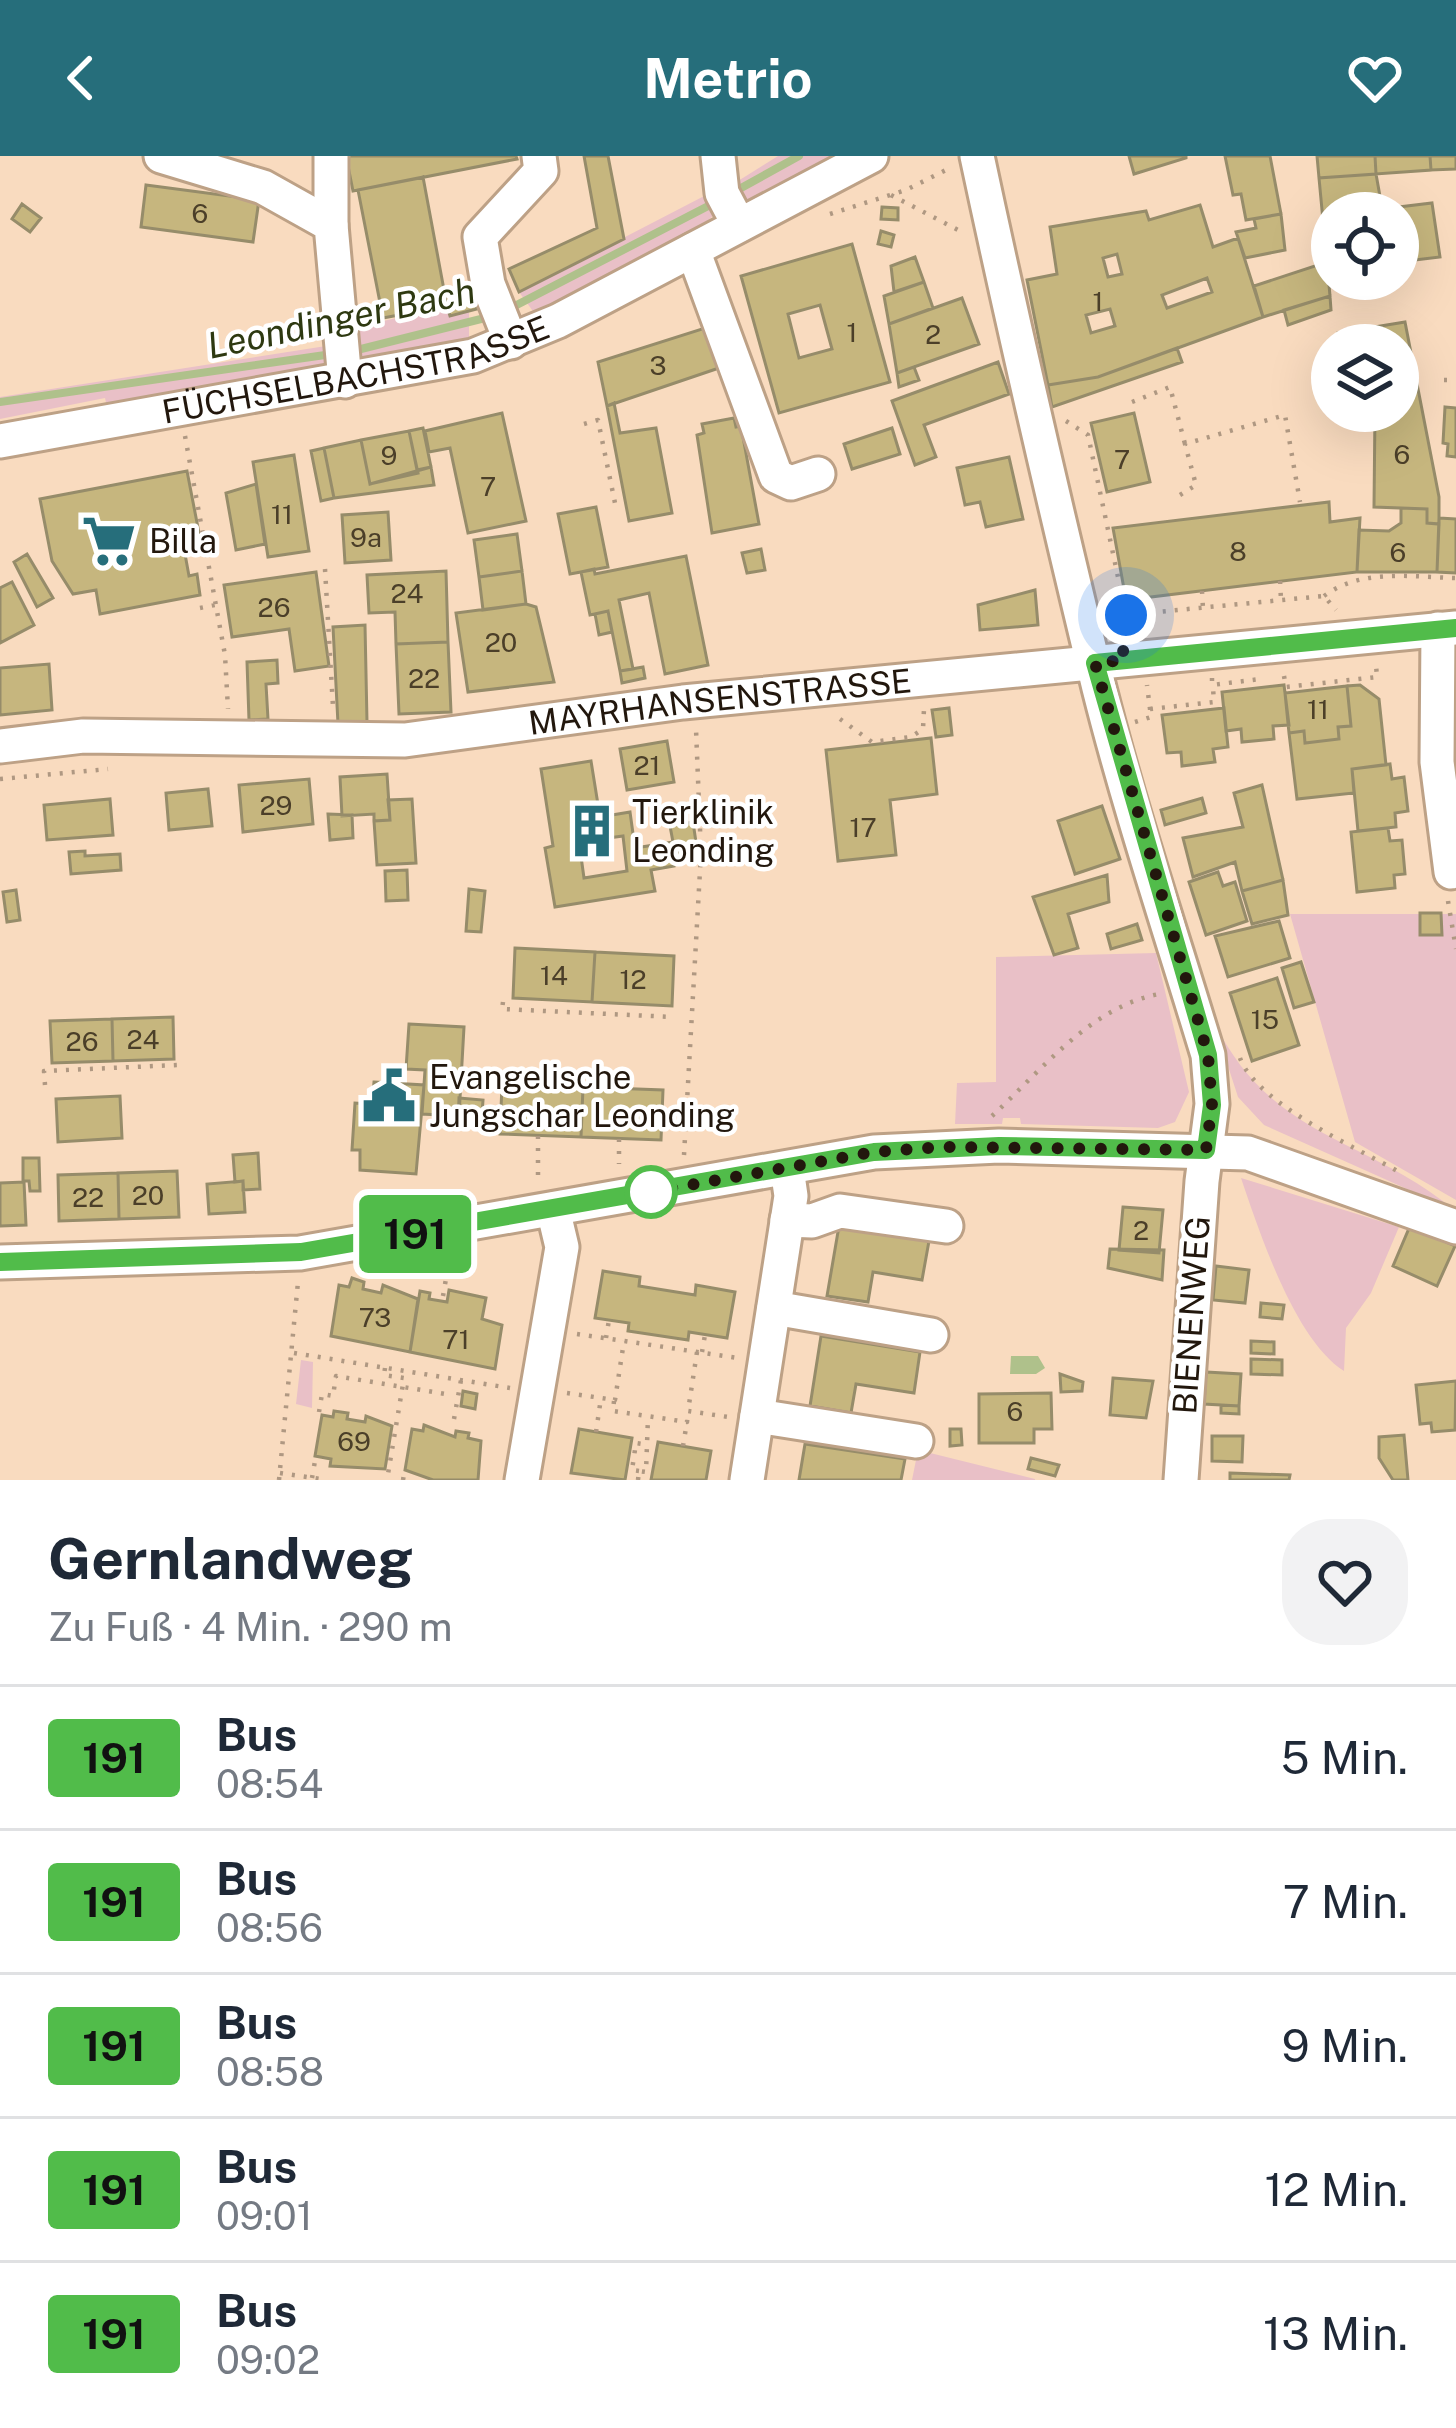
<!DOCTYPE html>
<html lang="de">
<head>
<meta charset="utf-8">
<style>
	body { margin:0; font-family:"Public Sans",sans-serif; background:#f2f2f3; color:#1f2937; height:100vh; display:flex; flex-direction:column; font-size:45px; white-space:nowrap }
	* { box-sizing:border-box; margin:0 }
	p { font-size:39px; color:#747a83 }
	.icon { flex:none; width:66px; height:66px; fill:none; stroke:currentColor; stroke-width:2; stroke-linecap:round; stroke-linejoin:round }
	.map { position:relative; height:1324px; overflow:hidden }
	.panel { display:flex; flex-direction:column; background:#fff; flex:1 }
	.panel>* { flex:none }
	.badge { padding:0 24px; border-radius:9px; font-size:42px; line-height:78px }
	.fabs { position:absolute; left:1311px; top:36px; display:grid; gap:24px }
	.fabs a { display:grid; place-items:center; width:108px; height:108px; border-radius:50%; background:#fff; box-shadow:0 12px 48px #0002; font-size:60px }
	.you { position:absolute; width:60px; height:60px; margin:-30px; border:9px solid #fff; border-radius:50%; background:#1a73e8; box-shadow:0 0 0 18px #1a73e833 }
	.map>.badge { position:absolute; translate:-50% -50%; box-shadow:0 0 0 6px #fff }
	.round { display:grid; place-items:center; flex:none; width:126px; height:126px; border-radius:48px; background:#f2f2f3 }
	.headline { display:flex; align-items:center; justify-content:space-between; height:204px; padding:0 48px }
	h1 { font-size:57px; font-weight:700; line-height:90px }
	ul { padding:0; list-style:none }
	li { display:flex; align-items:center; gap:36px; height:144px; padding:0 48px; border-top:3px solid #e0e1e3 }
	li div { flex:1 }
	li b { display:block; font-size:45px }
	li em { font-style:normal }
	li .badge { min-width:132px; font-weight:700; text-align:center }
	header { display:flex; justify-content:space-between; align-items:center; height:156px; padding:0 48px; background:#266e7b; color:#fff; font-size:54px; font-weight:700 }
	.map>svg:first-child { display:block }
	.green { fill:#e9c0c7 }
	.water { fill:#afc18b }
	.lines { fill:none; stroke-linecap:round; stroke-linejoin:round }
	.stream { stroke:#afc18b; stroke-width:8 }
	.building { fill:#c6b67e; stroke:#968c6a; stroke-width:3; fill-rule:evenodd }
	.minor-casing { stroke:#bda186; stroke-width:39 }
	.path { stroke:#af9882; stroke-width:4.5; stroke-dasharray:3 9; stroke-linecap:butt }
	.minor { stroke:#fff; stroke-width:33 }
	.line-casing { stroke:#fff; stroke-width:27 }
	.line { stroke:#51bc4a; stroke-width:18 }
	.walk { stroke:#22170d; stroke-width:12; stroke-dasharray:0 21.6 }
	.stop-dot { fill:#fff; stroke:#51bc4a; stroke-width:6 }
	.labels { text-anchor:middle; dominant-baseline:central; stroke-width:9; stroke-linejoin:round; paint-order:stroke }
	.number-label { font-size:27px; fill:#4b3f29 }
	.street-label { font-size:33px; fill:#22170d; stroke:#fff }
	.poi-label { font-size:33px; fill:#22170d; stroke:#fff; text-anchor:start }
	.water-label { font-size:36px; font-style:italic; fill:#2e3911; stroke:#fff }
</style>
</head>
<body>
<header><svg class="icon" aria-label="back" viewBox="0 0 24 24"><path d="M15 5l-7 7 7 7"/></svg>Metrio<svg class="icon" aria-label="heart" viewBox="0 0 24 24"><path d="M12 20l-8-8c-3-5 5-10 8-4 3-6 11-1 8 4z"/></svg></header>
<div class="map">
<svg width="1456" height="1324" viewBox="0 0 1456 1324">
	<rect width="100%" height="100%" fill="#f9dbbf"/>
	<path class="green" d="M778 0H837L744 47 730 30Z
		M708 38 717 56 702 70 543 157 535 158 519 136Z
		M447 150 450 160 469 155V186L356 206 354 172Z
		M326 190 328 212 107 251 105 242 0 263V241Z
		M1290 758H1456V1044L1355 986Z
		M1156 797 1189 936 1175 966 1158 972 1021 968 1020 962H1003L1002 968H955L957 927 996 926V801Z
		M1213 864C1271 984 1363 979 1454 1054L1264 969 1238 941Z
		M1241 1022 1399 1071 1371 1137 1346 1172 1344 1215C1295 1184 1260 1078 1241 1022Z
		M301 1204 313 1206 312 1252 296 1248Z
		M918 1294 1035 1323V1324H912Z"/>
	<path class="water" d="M1011 1200H1038L1045 1212 1036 1218H1010Z"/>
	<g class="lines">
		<path class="stream" d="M732 37 799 0
			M509 153 714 47
			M353 195 489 161
			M0 246 332 198"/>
	</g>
	<path class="building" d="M346 0H516L517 3 353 35Z
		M584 0H608L624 83 519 136 509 113 597 72Z
		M1129 0H1186V2L1134 18Z
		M1225 0H1270L1281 58 1246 64 1241 38 1233 39Z
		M1317 0H1375L1376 18 1319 22Z
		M1375 0H1430L1431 14 1376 18Z
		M1430 0H1456V13L1431 14Z
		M1376 18 1383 57H1332L1328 118 1319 22Z
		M423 21 447 150 383 162 358 34Z
		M146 29 259 44 253 86 141 71Z
		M1432 47 1440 101 1398 106V57L1382 53Z
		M22 48 41 62 30 76 12 63Z
		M1200 49 1213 91 1238 82 1263 161 1098 221 1048 229 1027 124 1057 118 1050 71 1146 55 1149 64ZM1117 98 1122 118 1108 121 1103 102ZM1207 122 1212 136 1167 152 1162 139ZM1110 153 1115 170 1091 177 1086 159Z
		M882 51 898 52V64L881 63Z
		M1281 58 1285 94 1245 102 1236 76 1256 72 1254 63Z
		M881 75 894 79 891 91 878 88Z
		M852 88 890 226 779 257 741 120ZM820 149 832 193 799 202 788 158Z
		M915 101 924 126 894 136 891 110Z
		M1327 106 1330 140 1263 161 1254 130Z
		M924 126 933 152 889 168 884 140Z
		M1330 140 1331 154 1288 169 1284 154Z
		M474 142 477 153 450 160 447 150Z
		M962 142 979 188 897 217 889 168Z
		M1405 166 1439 341V368L1427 367V353L1374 351 1375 255H1398V189H1340L1338 177Z
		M705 172 719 212 607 250 598 206Z
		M1177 192 1182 206 1052 251 1048 229 1098 221Z
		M998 206 1009 238 924 269 936 301 915 309 892 245Z
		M914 211 919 224 899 231 897 217Z
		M614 247 620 277 656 272 672 357 629 365 607 250Z
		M1445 251 1456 252V301L1447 300 1448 288 1443 287Z
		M502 257 526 365 468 377 450 292 429 296 425 275Z
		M1134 257 1150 326 1107 336 1091 267Z
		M734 262 736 271 741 270 759 368 712 377 697 279 704 277 702 268Z
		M423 272 431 311 417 314 409 275Z
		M892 272 900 298 852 313 844 288Z
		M409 275 418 317 370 328 361 284Z
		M361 284 370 328 431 311 434 329 334 342 324 292Z
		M324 292 334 342 321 345 311 295Z
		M294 299 309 395 268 401 253 306Z
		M1009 301 1023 363 986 371 980 346 965 349 957 312Z
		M187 315 199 377 169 383 170 390 183 387 189 420 197 418 200 439 100 458 96 434 73 438 52 405 40 343Z
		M256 328 265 388 236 394 226 337Z
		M1329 346 1330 366 1360 362 1357 416 1126 444 1113 372Z
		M596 351 608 411 570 418 558 358Z
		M1401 352 1427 353V367L1439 368 1437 416H1357L1359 374 1389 375 1401 367Z
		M388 356 391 404 345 407 342 359Z
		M1439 362 1456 363V417L1437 416Z
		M517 378 522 415 479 421 474 384Z
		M761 393 765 414 747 417 742 397Z
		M27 398 53 442 37 451 14 406Z
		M686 400 708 509 665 518 649 437 619 444 633 513 620 515 608 455 590 459 581 416 594 413 595 418Z
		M446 415 448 486 396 488 395 456 369 457 367 419Z
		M522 415 526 448 483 454 479 421Z
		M316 416 329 510 295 515 289 473 232 481 224 429Z
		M12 426 34 469 0 487V432Z
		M1035 434 1038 469 980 474 978 449Z
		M526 448 536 451 554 526 468 536 456 457Z
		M608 455 612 476 599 479 595 458Z
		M365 469 367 566 338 568 333 471Z
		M448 486 451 556 399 558 396 488Z
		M277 504 278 527 266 528 268 563 249 564 247 506Z
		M49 508 52 554 0 559V512Z
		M643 511 645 522 622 527 620 515Z
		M1284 529 1289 569 1273 570 1274 583 1242 586 1241 573 1226 575 1222 536Z
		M1360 529 1379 543 1386 609 1352 613 1354 637 1297 643 1289 577 1304 575 1305 587 1339 583 1338 571 1351 570 1347 530Z
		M1347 530 1351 570 1338 571 1339 583 1305 587 1304 575 1289 577 1285 537Z
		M949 552 952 579 936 581 932 554Z
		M1224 552 1228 591 1213 593 1215 606 1182 610 1181 596 1167 597 1162 559Z
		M931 582 937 638 890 644 896 699 838 705 826 594Z
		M667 585 674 626 627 634 620 593Z
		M591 605 600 661 630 656 635 692 673 686 670 670 693 666 697 693 672 697 674 710 651 714 655 735 555 751 545 692 553 690 541 613ZM623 680 627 715 584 722 579 686Z
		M1390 608 1392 623 1404 621 1408 655 1395 657 1396 671 1358 675 1352 613Z
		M387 618 390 664 374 665V658L342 660 340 621Z
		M309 623 313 668 243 676 239 629Z
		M1262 629 1283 724 1242 735 1235 706 1193 721 1183 682 1243 671 1234 637Z
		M208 633 212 670 169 674 166 637Z
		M1202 642 1206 657 1165 669 1161 654Z
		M110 643 113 679 47 684 44 649Z
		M412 643 416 707 377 709 374 665 390 664 388 644Z
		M1102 650 1120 703 1075 718 1058 665Z
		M328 658 352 659 353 682 330 684Z
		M1388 672 1390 685 1402 684 1405 718 1394 719 1395 732 1357 736 1351 676Z
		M85 695V700L120 698 121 714 71 718 69 696Z
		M407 714 408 744 386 745 385 715Z
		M1218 716 1223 730 1235 726 1247 765 1206 779 1189 726Z
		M1107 719 1109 746 1068 758 1078 792 1054 799 1033 741Z
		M1283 724 1288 759 1252 768 1242 735Z
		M469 733 485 735 481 776 466 775Z
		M16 734 20 764 7 766 3 736Z
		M1420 757H1441L1442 779H1420Z
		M1279 765 1290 802 1228 821 1215 780Z
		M1137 768 1142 784 1111 793 1107 778Z
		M515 792 595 796 592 846 513 842Z
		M595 796 674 800 672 850 592 846Z
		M1301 806 1314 846 1294 852 1282 812Z
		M1277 822 1299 889 1252 905 1230 837Z
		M173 861 174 903 113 905 112 863Z
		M112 863 113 905 52 907 50 865Z
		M409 868 464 871 459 960 422 958 425 914 406 913Z
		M374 926 424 929 416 1018 360 1014V994H352L355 947 372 948Z
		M502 928 583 931 581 981 500 978Z
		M583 931 663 934 661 984 581 981Z
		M120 940 122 982 58 986 56 943Z
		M459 942 483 944 481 972 458 970Z
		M258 997 260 1033 243 1034V1025L235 1026 233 999Z
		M23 1002H39L40 1035H30L29 1025H23Z
		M177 1015 179 1061 119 1063 118 1017Z
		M118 1017 119 1063 59 1065 58 1019Z
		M243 1025 245 1056 209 1058 207 1028Z
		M24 1026 26 1069 0 1070V1027Z
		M1123 1051 1163 1054 1159 1097 1119 1094Z
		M839 1070 929 1085 922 1124 873 1116 868 1146 827 1140Z
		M1410 1070 1455 1090 1437 1130 1393 1110Z
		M1110 1093 1164 1094 1162 1124 1108 1112Z
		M1216 1110 1249 1114 1245 1147 1213 1144Z
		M603 1115 640 1121 639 1130 695 1139 696 1129 735 1136 727 1182 689 1176 688 1184 628 1175 629 1167 595 1162Z
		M352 1122 364 1126 363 1133 381 1137 383 1129 418 1143 410 1196 331 1180 339 1129 349 1131Z
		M449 1134 486 1142 482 1163 502 1169 495 1213 410 1196 420 1135 430 1137 429 1143 447 1146Z
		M1261 1147 1284 1149 1282 1163 1260 1161Z
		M821 1180 920 1196 914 1237 856 1228 851 1257 810 1250Z
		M1251 1185 1274 1186V1198L1251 1197Z
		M1251 1203 1282 1204V1219L1251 1218Z
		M1206 1216 1241 1218 1239 1250 1204 1248Z
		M1060 1218 1083 1226 1082 1235 1061 1236Z
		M1113 1222 1153 1225 1146 1262 1110 1259Z
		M1456 1225 1455 1274 1432 1276 1431 1267 1420 1268 1416 1229Z
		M463 1235 477 1238 475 1253 461 1250Z
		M1051 1237 1052 1273H1034V1287H979V1238Z
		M1221 1249 1239 1250V1258L1221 1257Z
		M334 1255 348 1257 347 1263 365 1266 366 1260 392 1270 385 1313 330 1310 331 1303 315 1300 322 1259 333 1261Z
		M424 1269 455 1281 456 1275 469 1277 468 1282 481 1285 478 1324H433L405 1314 412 1273 423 1275Z
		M579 1273 632 1282 625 1324 571 1317Z
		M950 1273H961L962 1289 950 1290Z
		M1404 1279 1408 1324H1393L1379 1302V1281Z
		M1212 1280H1243L1242 1306 1212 1305Z
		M658 1286 711 1295 706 1324H651Z
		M805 1288 905 1303 901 1324H799Z
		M1031 1302 1059 1309 1055 1320 1028 1313Z
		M1230 1317 1290 1319 1289 1324H1230Z"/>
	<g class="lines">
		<defs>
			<g id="minor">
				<path d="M161 0 263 31 331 69 345 225"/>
				<path d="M331 0V69"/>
				<path d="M718 0 722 37 739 69"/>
				<path d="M977 0C1015 178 1056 355 1099 532 1130 655 1171 777 1208 899L1212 948 1202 1025 1181 1324"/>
				<path d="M693 94 776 320 791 327 818 318"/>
				<path d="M511 186 488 128 480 81 541 15 539 0"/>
				<path id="s1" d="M0 285 473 200 558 165 871 0"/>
				<path d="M1438 473 1437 606 1451 716"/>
				<path id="s2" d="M0 590 83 580 405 584 683 546 1456 472"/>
				<path d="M787 1064 812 1065 840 1055 946 1070"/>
				<path d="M0 1106 300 1097 874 996 999 990 1248 997 1456 1071"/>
				<path d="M774 1152 931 1179"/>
				<path d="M757 1260 916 1285"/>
				<path d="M522 1324 562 1091 553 1053"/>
				<path d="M747 1324 791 1040 787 1012"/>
			</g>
		</defs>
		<use href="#minor" class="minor-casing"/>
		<path class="path" d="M891 39 960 75
			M830 58 906 34 948 13
			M1444 224H1456
			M1132 246 1170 231 1185 288
			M1066 265 1088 279 1126 459
			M584 268 598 264 616 352
			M185 280 225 499 228 553
			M1180 339 1196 329 1185 288 1285 259 1300 346
			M325 413 333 551
			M1280 425 1281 444
			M1202 435 1203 453
			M1324 440C1362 412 1411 421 1456 422
			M200 452 215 449
			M1115 460 1324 440 1336 454
			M1284 520 1286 531 1377 521 1376 509
			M1212 522V529L1260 523
			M1150 553 1214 546 1213 532
			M840 563 872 586 911 581 923 573 924 553
			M1135 566 1151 561 1147 529
			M0 623 108 613
			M1448 745 1456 793
			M503 846 502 853 673 861
			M1240 902C1256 947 1357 992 1399 1016
			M45 929 44 915 177 909
			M992 960C1041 915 1090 851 1159 838
			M538 980V1023
			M619 983V1008
			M684 999 701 697 696 573
			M443 1140 450 1100
			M577 1178 738 1202
			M606 1182 609 1164
			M697 1196 688 1255 728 1261
			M702 1196 705 1179
			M294 1197 510 1232
			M385 1212 384 1219 404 1222 387 1324
			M567 1237 615 1244 624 1185
			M614 1245 613 1255 687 1266 688 1255
			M319 1256 322 1238 333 1240 336 1220 452 1239
			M454 1263 461 1224
			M596 1276 601 1242
			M683 1290 687 1266
			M639 1315 632 1314 636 1287 643 1288
			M280 1317 327 1324
			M312 1322 315 1305
			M279 1324 298 1126
			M403 1324 404 1318
			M638 1324 639 1315 646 1316 648 1261"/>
		<use href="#minor" class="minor"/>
	</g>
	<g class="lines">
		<defs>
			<path id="line" d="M0 1106 301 1096 874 996 999 990 1206 994 1212 949 1208 899 1095 507 1456 472"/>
		</defs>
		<use href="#line" class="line-casing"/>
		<use href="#line" class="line"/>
		<path class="walk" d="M651 1036 874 996 940 991 1206 994 1212 949 1208 899 1095 507 1125 504 1116 460 1126 459"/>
	</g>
	<defs>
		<symbol id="supermarket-bare" viewBox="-9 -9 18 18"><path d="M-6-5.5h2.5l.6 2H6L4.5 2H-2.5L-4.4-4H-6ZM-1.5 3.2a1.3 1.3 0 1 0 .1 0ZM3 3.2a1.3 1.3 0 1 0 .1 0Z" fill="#266e7b" stroke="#fff" stroke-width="2.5" paint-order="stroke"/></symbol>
		<symbol id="building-bare" viewBox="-9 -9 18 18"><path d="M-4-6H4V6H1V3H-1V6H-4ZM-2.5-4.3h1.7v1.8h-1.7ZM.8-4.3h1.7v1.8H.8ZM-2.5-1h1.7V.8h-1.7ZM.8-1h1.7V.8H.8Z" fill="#266e7b" stroke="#fff" stroke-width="2.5" paint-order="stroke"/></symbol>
		<symbol id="civic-bare" viewBox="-9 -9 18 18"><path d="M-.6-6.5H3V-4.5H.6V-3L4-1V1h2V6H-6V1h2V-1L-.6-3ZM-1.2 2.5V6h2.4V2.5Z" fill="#266e7b" stroke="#fff" stroke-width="2.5" paint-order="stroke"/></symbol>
	</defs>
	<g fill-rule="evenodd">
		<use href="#supermarket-bare" x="71" y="347" width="76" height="76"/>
		<use href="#building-bare" x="554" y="637" width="76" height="76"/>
		<use href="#civic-bare" x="351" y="902" width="76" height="76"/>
	</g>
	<circle class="stop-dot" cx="651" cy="1036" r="24"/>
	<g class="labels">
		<g class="number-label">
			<text x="200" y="57">6</text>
			<text x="1098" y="145">1</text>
			<text x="852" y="176">1</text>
			<text x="933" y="178">2</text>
			<text x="658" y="209">3</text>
			<text x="1402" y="298">6</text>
			<text x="389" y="299">9</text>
			<text x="1122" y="303">7</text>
			<text x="488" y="330">7</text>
			<text x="282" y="358">11</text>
			<text x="366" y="381">9a</text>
			<text x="1238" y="395">8</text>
			<text x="1398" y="396">6</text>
			<text x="407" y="437">24</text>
			<text x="274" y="451">26</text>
			<text x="501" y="486">20</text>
			<text x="424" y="522">22</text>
			<text x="1318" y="553">11</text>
			<text x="647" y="609">21</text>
			<text x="276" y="649">29</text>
			<text x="863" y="671">17</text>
			<text x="554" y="819">14</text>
			<text x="633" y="823">12</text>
			<text x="1265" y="863">15</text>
			<text x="143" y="883">24</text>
			<text x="82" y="885">26</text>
			<text x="148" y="1039">20</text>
			<text x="88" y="1041">22</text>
			<text x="1141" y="1074">2</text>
			<text x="375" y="1161">73</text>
			<text x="456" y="1183">71</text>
			<text x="1015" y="1255">6</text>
			<text x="354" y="1285">69</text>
		</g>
		<g class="street-label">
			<text stroke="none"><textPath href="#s1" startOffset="363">FÜCHSELBACHSTRASSE</textPath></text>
			<text stroke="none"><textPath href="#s2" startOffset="723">MAYRHANSENSTRASSE</textPath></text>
			<text transform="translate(1191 1159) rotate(-86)">BIENENWEG</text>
		</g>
		<g class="poi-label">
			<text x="149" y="385">Billa</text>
			<text x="632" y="656">Tierklinik<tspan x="632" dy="38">Leonding</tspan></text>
			<text x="429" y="921">Evangelische<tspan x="429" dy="38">Jungschar Leonding</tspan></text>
		</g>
		<g class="water-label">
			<text transform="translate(341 162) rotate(-12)">Leondinger Bach</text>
		</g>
	</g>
</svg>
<div class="fabs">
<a><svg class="icon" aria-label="locate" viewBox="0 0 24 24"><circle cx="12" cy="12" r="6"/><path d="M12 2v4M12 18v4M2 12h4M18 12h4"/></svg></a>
<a><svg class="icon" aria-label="layers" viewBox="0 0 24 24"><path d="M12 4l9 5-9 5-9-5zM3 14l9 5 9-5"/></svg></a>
</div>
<div class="you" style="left:1126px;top:459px"></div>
<b class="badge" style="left:415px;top:1078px;background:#51bc4a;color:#111">191</b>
</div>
<section class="panel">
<div class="headline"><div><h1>Gernlandweg</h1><p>Zu Fuß · 4 Min. · 290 m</p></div><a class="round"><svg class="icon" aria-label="heart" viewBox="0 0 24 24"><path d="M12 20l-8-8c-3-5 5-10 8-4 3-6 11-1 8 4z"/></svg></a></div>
<ul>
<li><span class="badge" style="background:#51bc4a;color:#111">191</span><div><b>Bus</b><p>08:54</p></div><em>5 Min.</em></li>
<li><span class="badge" style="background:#51bc4a;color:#111">191</span><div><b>Bus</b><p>08:56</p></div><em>7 Min.</em></li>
<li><span class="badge" style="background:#51bc4a;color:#111">191</span><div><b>Bus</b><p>08:58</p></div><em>9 Min.</em></li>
<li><span class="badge" style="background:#51bc4a;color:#111">191</span><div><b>Bus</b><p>09:01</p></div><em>12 Min.</em></li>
<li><span class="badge" style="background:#51bc4a;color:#111">191</span><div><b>Bus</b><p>09:02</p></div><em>13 Min.</em></li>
</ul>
</section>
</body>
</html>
